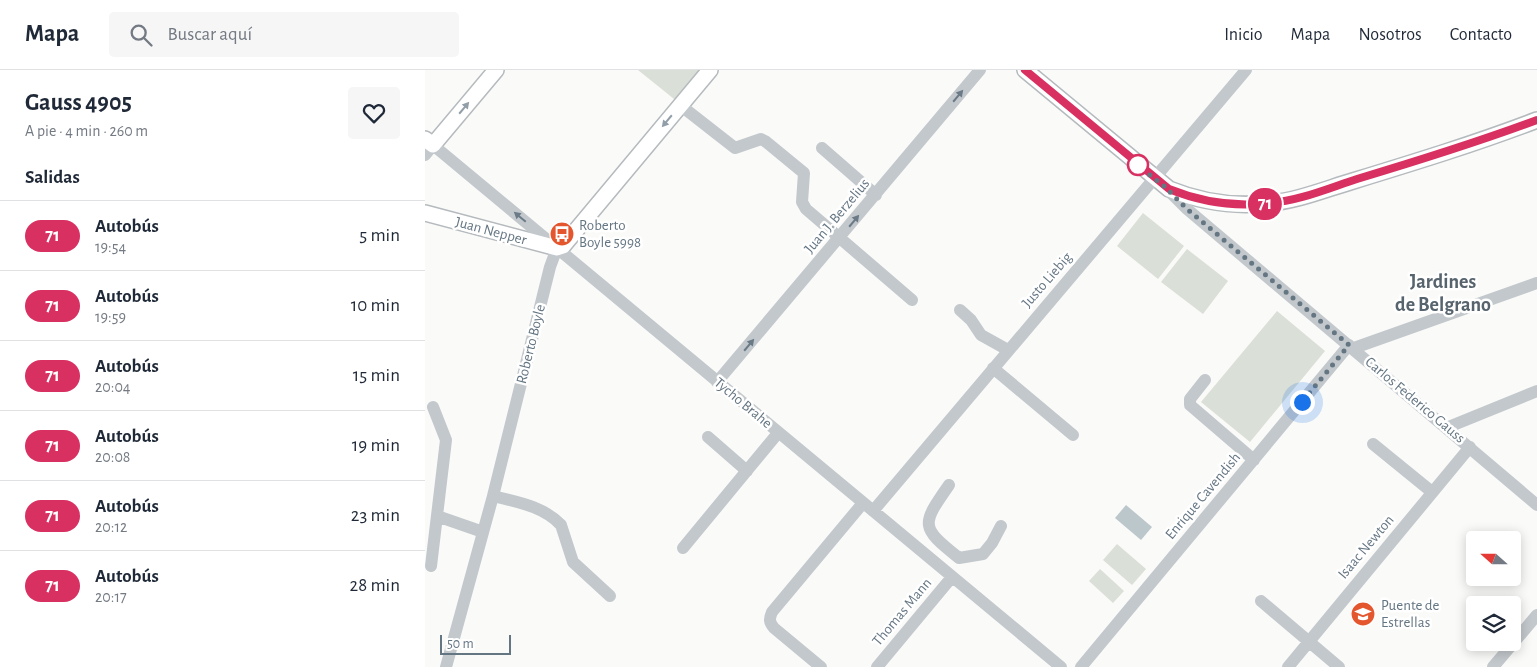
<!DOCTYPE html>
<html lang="es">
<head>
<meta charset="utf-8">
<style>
	body { margin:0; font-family:"Alegreya Sans",sans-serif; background:#f6f6f7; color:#1f2937; height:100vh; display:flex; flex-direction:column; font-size:19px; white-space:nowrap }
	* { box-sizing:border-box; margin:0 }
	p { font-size:16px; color:#747a83 }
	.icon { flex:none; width:28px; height:28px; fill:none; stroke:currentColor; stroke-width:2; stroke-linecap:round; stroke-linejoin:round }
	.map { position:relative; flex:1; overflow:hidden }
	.sheet { display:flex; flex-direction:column; background:#fff; width:425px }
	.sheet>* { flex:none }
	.badge { padding:0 10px; border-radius:16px; font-size:18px; line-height:32px }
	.needle { width:32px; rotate:291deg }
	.tools { position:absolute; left:1041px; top:461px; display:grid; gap:10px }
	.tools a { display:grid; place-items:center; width:55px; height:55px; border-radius:5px; background:#fff; box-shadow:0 2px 12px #0003; font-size:25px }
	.scale { position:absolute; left:15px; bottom:12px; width:71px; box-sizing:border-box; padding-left:5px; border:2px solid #657683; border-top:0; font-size:14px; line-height:18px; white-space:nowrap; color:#657683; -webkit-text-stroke:4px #fff; paint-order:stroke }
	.you { position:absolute; width:25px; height:25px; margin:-12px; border:4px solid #fff; border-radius:50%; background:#1a73e8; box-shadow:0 0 0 8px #1a73e833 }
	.map>.badge { position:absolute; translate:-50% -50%; box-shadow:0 0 0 2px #fff }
	h2 { padding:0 25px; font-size:19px; line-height:45px }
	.round { display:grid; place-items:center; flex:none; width:52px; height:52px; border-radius:5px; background:#f6f6f7 }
	.head { display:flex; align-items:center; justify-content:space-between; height:85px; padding:0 25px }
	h1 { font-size:24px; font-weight:600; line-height:38px }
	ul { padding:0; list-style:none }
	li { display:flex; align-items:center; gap:15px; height:70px; padding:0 25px; border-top:1px solid #e0e1e3 }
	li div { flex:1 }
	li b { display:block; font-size:19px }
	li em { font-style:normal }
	li .badge { min-width:55px; font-weight:700; text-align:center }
	header { display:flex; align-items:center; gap:30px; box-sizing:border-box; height:70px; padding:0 25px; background:#fff; border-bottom:1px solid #e0e1e3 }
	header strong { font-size:24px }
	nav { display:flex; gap:28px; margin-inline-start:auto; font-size:18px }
	.search { width:350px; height:45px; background:#f6f6f7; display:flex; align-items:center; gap:12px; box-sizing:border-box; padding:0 18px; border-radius:5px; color:#747a83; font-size:19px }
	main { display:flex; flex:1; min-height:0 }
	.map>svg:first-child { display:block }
	.green { fill:#dadfd7 }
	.water { fill:#bbc7cb }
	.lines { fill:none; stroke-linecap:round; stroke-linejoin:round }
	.major-casing { stroke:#b5babe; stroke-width:18 }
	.minor { stroke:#c3c8cc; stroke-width:12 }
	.major { stroke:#fff; stroke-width:15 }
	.oneway { fill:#6a7a87 }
	.oneway2 { fill:#939fa8 }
	.line-casing { stroke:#fff; stroke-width:11 }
	.line { stroke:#d93062; stroke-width:8 }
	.walk { stroke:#657683; stroke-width:5; stroke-dasharray:0 9 }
	.stop-dot { fill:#fff; stroke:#d93062; stroke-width:2.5 }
	.labels { text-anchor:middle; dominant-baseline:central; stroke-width:5; stroke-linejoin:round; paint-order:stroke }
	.street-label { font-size:15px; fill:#657683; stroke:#fff }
	.poi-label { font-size:15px; fill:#657683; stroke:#fff; text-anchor:start }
	.district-label { font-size:20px; font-weight:bold; fill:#57646e; stroke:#fff }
</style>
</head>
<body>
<header>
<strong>Mapa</strong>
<div class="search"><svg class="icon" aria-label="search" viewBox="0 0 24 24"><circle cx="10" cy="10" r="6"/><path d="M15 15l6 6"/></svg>Buscar aquí</div>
<nav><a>Inicio</a><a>Mapa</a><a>Nosotros</a><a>Contacto</a></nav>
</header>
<main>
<section class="sheet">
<div class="head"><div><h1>Gauss 4905</h1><p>A pie · 4 min · 260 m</p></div><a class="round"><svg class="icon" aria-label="heart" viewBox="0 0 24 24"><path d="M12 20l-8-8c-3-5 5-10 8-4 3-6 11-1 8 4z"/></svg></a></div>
<h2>Salidas</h2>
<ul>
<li><span class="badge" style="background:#d93062;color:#fff">71</span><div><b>Autobús</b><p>19:54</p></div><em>5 min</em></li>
<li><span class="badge" style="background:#d93062;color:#fff">71</span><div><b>Autobús</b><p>19:59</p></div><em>10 min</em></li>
<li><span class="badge" style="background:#d93062;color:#fff">71</span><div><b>Autobús</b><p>20:04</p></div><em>15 min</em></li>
<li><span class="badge" style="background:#d93062;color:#fff">71</span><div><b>Autobús</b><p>20:08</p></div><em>19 min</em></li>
<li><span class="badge" style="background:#d93062;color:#fff">71</span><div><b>Autobús</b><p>20:12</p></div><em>23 min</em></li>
<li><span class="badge" style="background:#d93062;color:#fff">71</span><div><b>Autobús</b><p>20:17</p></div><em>28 min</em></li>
</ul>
</section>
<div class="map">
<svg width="1112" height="597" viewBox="0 0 1112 597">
	<rect width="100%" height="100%" fill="#fafaf8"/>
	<path class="green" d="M213 0H280L254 33Z
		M718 143 759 176 733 209 692 176Z
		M762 179 803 211 778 244 736 212Z
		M852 241 900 281 825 372 776 332Z
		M692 474 721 499 707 515 678 490Z
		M675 499 699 521 688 533 664 511Z"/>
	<path class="water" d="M701 435 727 457 716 470 690 448Z"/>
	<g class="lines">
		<defs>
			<path id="major" d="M600 0 744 119C776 132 810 137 844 133 872 131 901 119 928 111 990 92 1052 73 1112 50
				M0 69 8 75 71 0
				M0 143 132 178 138 176 285 0"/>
		</defs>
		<use href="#major" class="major-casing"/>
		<path class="minor" d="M255 35 310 78 336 69 340 71 379 103 377 132 381 139 487 230
			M397 78 451 125
			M0 85 8 75 636 597
			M741 118 762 139 1112 435
			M535 240 546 250 556 265 583 280
			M929 278 1112 213
			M568 298 648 365
			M780 310 765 329V335L829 390
			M292 312 555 0
			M1021 358 1112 321
			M283 367 322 401
			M948 374 1007 422
			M524 415C496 455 495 457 534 488L558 484 567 473 576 456
			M68 426C92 432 118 436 136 455L148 492 185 526
			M448 441 821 0
			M12 446 58 462
			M258 478 353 363
			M6 496 21 370 8 337
			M836 531 914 597
			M21 597 68 426 125 197 132 178
			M396 597 349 558C344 552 344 549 347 542L438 433
			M452 597 527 507
			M656 597 924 275
			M863 597 1045 377
			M1068 597 1112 545"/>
		<use href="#major" class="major"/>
	</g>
	<defs><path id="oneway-solid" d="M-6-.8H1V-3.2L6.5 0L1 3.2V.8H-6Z" transform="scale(1.25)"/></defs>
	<g class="oneway">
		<use href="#oneway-solid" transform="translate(533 26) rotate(-50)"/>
		<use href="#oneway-solid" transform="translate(95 147) rotate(-140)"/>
		<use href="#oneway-solid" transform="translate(429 151) rotate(-50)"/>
		<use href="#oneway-solid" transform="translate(324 275) rotate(-50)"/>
	</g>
	<g class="oneway2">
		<use href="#oneway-solid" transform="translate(39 38) rotate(-50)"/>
		<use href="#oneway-solid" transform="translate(242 51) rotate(130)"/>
	</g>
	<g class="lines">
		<defs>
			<path id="line" d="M600 0 744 119C776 132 810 137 844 133 874 131 904 118 932 109 992 91 1053 72 1112 50"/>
		</defs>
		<use href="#line" class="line-casing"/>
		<use href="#line" class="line"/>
		<path class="walk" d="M713 95 708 92 739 116 762 139 924 275 877 332"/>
	</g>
	<defs>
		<symbol id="bus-disc" viewBox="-11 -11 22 22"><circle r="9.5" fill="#e4572e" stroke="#fff"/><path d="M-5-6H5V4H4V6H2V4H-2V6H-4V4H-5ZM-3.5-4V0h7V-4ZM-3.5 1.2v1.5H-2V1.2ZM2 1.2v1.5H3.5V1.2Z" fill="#fff"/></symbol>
		<symbol id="school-disc" viewBox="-11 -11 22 22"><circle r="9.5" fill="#e4572e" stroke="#fff"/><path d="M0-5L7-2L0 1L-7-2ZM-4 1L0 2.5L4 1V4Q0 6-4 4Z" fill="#fff"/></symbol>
	</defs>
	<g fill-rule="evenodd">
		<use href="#bus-disc" x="123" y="150" width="28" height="28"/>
		<use href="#school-disc" x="924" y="530" width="28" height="28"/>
	</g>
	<circle class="stop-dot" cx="713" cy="95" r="10"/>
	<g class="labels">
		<g class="street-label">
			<text transform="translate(412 146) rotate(-50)">Juan J. Berzelius</text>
			<text transform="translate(66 161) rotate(15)">Juan Nepper</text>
			<text transform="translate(622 210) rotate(-49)">Justo Liebig</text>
			<text transform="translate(106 274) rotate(-76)">Roberto Boyle</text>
			<text transform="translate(990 330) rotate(40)">Carlos Federico Gauss</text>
			<text transform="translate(318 333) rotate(40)">Tycho Brahe</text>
			<text transform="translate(778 426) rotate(-50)">Enrique Cavendish</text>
			<text transform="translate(941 477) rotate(-50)">Isaac Newton</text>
			<text transform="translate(477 542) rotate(-50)">Thomas Mann</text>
		</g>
		<g class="poi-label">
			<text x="154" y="155">Roberto<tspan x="154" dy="17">Boyle 5998</tspan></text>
			<text x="956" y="535">Puente de<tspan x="956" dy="17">Estrellas</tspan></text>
		</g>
		<g class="district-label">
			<text x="1018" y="212">Jardines<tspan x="1018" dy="23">de Belgrano</tspan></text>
		</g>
	</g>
</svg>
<div class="tools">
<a><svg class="needle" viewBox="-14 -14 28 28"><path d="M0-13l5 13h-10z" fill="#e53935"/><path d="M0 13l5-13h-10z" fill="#747a83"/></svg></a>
<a><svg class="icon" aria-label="layers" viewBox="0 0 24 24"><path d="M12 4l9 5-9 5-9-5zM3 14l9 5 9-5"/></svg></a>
</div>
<div class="scale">50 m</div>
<div class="you" style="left:877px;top:332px"></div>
<b class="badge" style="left:840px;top:134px;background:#d93062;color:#fff">71</b>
</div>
</main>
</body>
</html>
